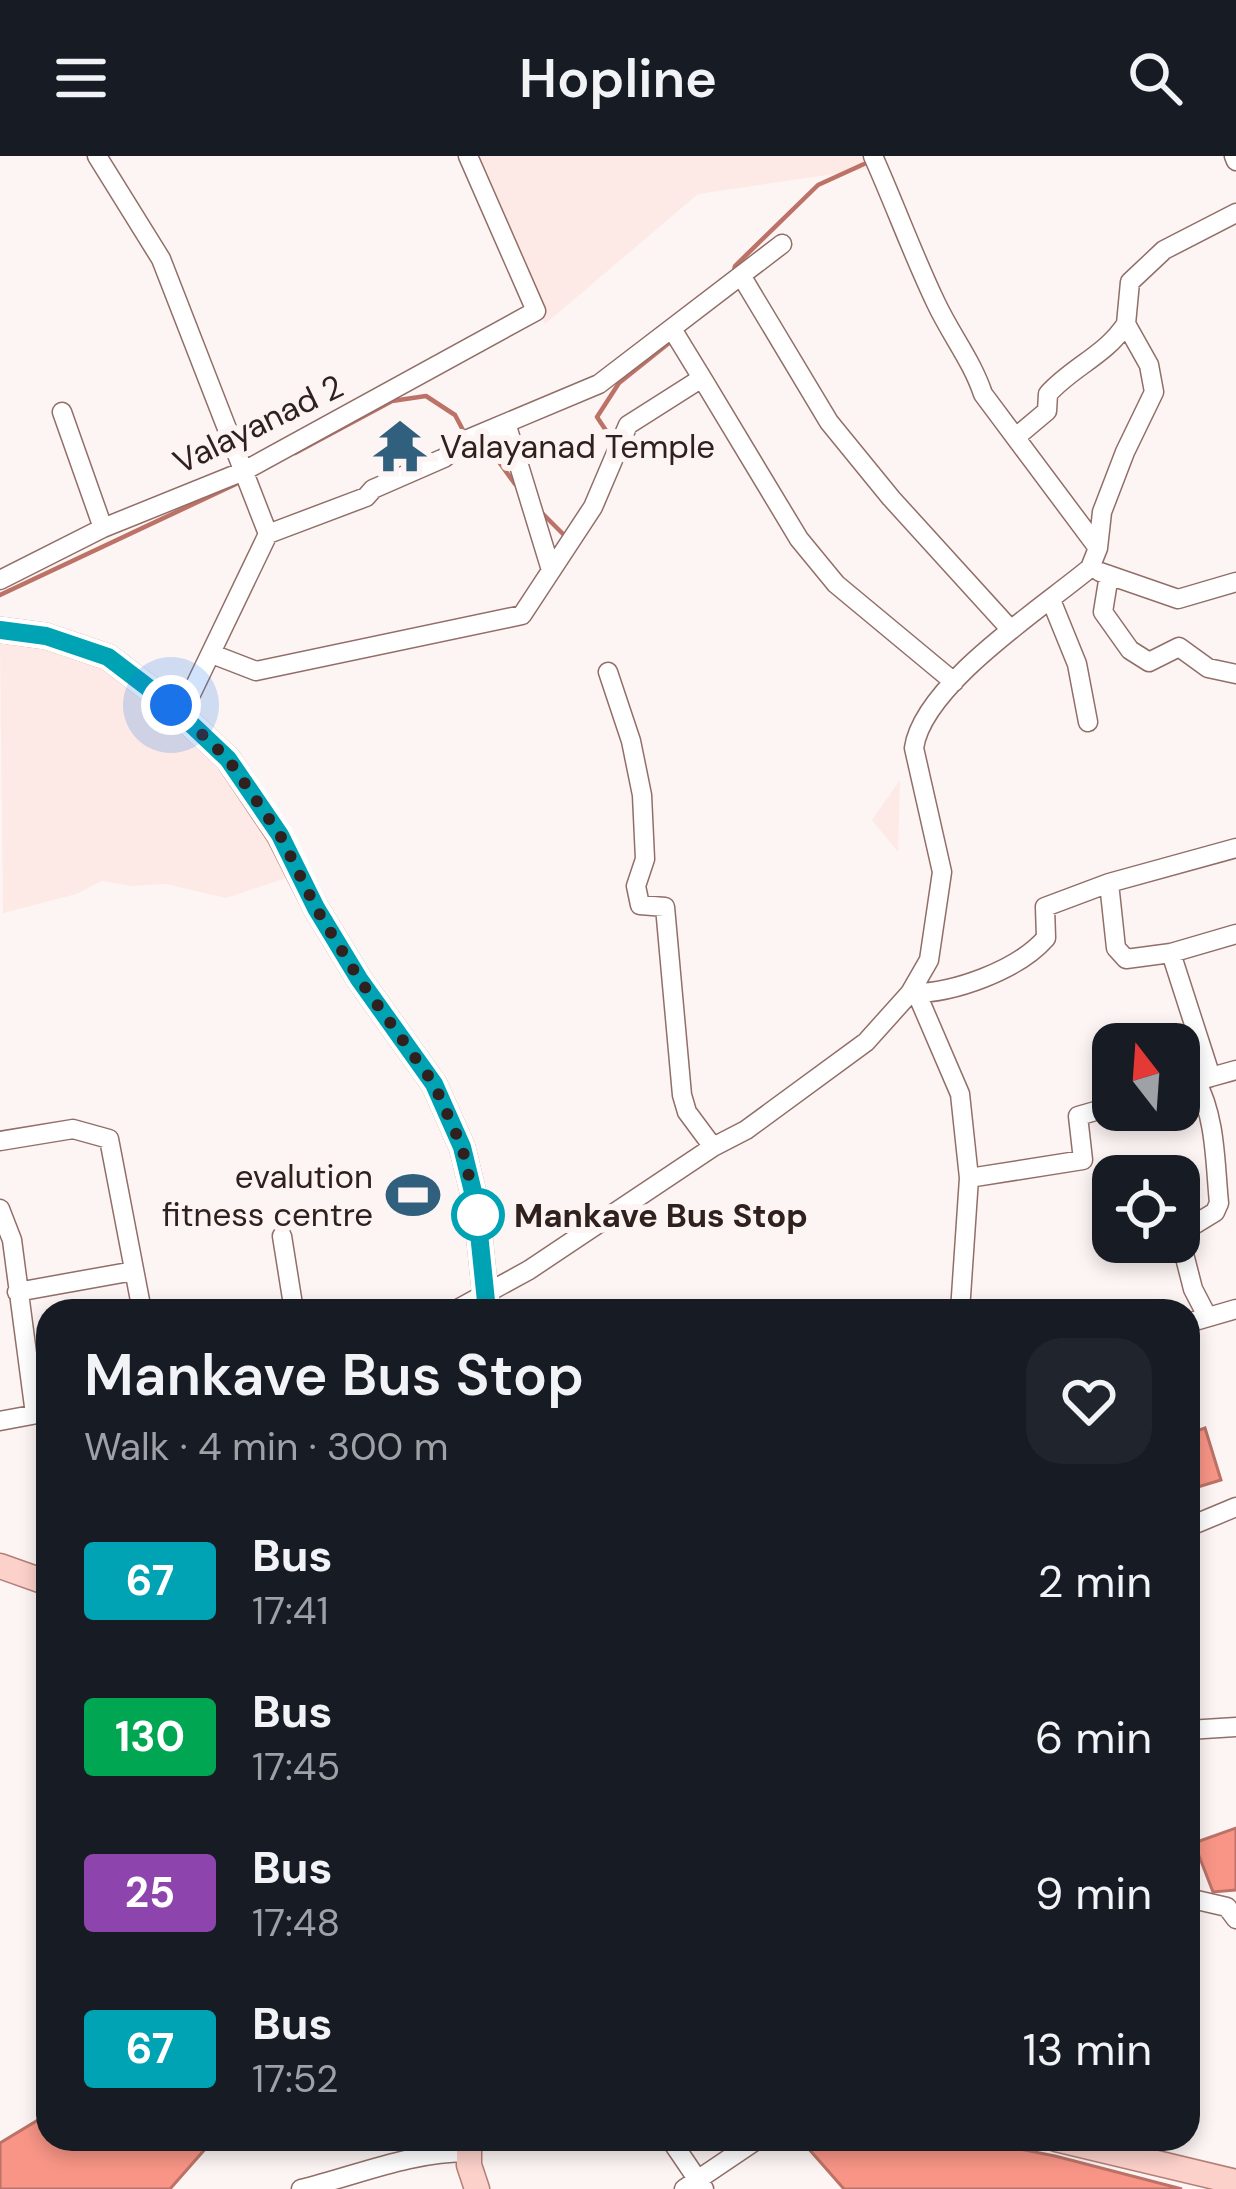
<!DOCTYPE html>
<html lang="en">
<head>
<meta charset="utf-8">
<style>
	body { margin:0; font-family:"DM Sans",sans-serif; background:#20242c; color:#f1f3f6; height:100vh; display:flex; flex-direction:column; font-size:45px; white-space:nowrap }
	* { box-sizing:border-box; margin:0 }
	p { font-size:39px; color:#9ea1a6 }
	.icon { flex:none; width:66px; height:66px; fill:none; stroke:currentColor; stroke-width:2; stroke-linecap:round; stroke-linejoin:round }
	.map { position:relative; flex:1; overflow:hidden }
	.side { position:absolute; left:36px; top:1143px; width:1164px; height:852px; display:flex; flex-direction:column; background:#171b24; border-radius:36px; box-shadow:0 6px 18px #0003 }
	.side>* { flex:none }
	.badge { padding:0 24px; border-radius:9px; font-size:42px; line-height:78px }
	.needle { width:78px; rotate:343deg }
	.buttons { position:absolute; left:1092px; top:867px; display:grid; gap:24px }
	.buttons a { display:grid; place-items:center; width:108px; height:108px; border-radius:24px; background:#171b24; box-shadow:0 6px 18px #0003; font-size:60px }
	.you { position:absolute; width:60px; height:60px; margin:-30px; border:9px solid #fff; border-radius:50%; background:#1a73e8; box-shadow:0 0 0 18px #1a73e833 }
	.map>.badge { position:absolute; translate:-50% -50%; box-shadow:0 0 0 6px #fff }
	.round { display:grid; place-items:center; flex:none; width:126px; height:126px; border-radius:36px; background:#20242c }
	.headline { display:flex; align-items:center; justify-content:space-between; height:204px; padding:0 48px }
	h1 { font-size:57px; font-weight:600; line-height:90px }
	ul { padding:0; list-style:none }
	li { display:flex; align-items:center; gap:36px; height:156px; padding:0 48px }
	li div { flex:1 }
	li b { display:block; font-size:45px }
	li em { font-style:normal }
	li .badge { min-width:132px; font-weight:700; text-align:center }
	header { display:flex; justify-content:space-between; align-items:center; height:156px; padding:0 48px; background:#171b24; font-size:54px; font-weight:600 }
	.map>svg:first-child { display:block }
	.built { fill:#fde9e5 }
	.water { fill:#f89586; stroke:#bc7267; stroke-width:3 }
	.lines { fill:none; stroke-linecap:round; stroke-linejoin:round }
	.stream { stroke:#bc7267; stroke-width:4.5 }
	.minor-casing { stroke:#926e68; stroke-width:21 }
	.major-casing { stroke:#b37f77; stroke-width:27 }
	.minor { stroke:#fff; stroke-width:18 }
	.major { stroke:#fcd1ca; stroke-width:24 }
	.line-casing { stroke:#fff; stroke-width:27 }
	.line { stroke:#00a3b4; stroke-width:18 }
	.walk { stroke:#30211f; stroke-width:12; stroke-dasharray:0 21.6 }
	.stop-dot { fill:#fff; stroke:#00a3b4; stroke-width:6 }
	.labels { text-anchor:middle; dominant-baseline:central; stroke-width:12; stroke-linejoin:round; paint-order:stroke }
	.street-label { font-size:33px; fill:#30211f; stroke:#fdf5f3 }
	.poi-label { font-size:33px; fill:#30211f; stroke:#fdf5f3; text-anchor:start }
	.stop-label { font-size:33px; font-weight:bold; fill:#30211f; stroke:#fdf5f3; text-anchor:start }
</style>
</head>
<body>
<header><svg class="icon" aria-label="menu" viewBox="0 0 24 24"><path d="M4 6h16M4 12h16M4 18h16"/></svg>Hopline<svg class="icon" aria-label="search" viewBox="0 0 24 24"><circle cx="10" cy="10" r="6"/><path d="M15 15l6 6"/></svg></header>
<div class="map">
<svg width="1236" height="2033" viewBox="0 0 1236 2033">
	<rect width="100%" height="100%" fill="#fdf5f3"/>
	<path class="built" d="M463 0H861L868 13 698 38 545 168Z
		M0 482 91 502 168 554 242 634 289 721 226 742 166 728 132 730 102 725 76 738 3 757Z
		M900 624 898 696 872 664Z"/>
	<path class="water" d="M1205 1272 1221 1324 1188 1334V1278Z
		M1236 1672V1734L1213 1736 1194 1687Z
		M48 1958V1983H214L170 2033H0V1987Z
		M800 1983H969L1055 2000 1182 2033H844Z"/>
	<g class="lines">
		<path class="stream" d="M733 119 735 110 818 29 864 8
			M489 281 499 306 515 328
			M615 288 597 261 619 227 674 183
			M295 297 392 245 426 240 455 259 464 276
			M539 354 565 380
			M0 439 236 328"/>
		<defs>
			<path id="minor" d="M97 0 161 103 268 378 181 559
				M873 0C895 49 913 99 936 147 951 179 972 205 983 238L1098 392
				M1234 0 1236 5
				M742 121 829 266 891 342 1011 474
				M672 173 702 222
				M62 256 103 372
				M506 267 551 414
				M1016 281 1047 255 1048 238C1072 211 1106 199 1126 168
				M268 378 366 341 373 333 444 302 468 283 599 228 782 88
				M1100 416 1178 443 1236 426
				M1109 419 1103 456 1130 494 1149 506 1179 491 1208 512 1236 518
				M0 424 103 372 244 315 536 155 468 0
				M1051 444 1077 508 1088 566
				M212 498 256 515 522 459 593 351 628 269 702 222 799 383 836 428 954 526
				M608 516 631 585 642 639 645 703 636 730 640 749 665 751 682 939 687 956 713 991
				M1109 727 1236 692
				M910 837C953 838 1018 814 1046 782L1045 751 1109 727 1116 792 1126 803 1171 797
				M917 838 960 938 969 1022 960 1155
				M1211 921 1236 914
				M0 985 73 973 109 983 142 1155
				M969 1022 1083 1004 1078 960 1113 950
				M0 1053 12 1084 35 1258
				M282 1080 294 1155
				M17 1136 134 1115
				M454 1155 529 1114 713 991 746 974 866 886 910 837 929 804 942 716 914 592C923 529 1042 452 1090 412L1098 392 1102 356 1125 296 1154 236 1149 209 1126 168 1130 126 1164 94 1236 57
				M1207 1160 1193 1133 1179 1078 1215 1056 1219 1047C1215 1008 1216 961 1196 925L1211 921 1171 797 1236 778
				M1188 1167 1236 1153
				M0 1265 48 1256
				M1188 1371 1236 1351
				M1188 1574 1236 1571
				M1188 1742 1227 1751 1236 1763
				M670 1983 704 2033
				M301 2033C358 2019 410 1996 469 1996
				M684 2033 758 1983"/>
			<path id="major" d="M0 474 46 480 108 501 171 549 228 603 279 679 316 752 359 823 434 928 462 991 476 1048 487 1155
				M0 1410 48 1427
				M469 1983V2009L477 2033
				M1056 1983 1236 2026"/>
		</defs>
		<use href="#minor" class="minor-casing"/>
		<use href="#major" class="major-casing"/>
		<use href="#minor" class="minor"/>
		<use href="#major" class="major"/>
	</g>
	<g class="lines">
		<defs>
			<path id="line" d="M0 474 46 480 108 501 171 549 228 603 280 679 316 752 359 823 434 928 462 991 476 1048 487 1155"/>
		</defs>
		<use href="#line" class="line-casing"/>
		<use href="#line" class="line"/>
		<path class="walk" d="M171 549 228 603 280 679 316 752 359 823 434 928 462 991 478 1059"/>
	</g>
	<defs>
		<symbol id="temple-bare" viewBox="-9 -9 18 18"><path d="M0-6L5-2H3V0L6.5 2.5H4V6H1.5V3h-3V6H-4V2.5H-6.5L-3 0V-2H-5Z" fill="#30607e" stroke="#fdf5f3" stroke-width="2.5" paint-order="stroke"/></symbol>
		<symbol id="stadium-bare" viewBox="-9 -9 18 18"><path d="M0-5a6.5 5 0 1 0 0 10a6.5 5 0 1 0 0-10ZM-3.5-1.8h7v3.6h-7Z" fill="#30607e" stroke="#fdf5f3" stroke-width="2.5" paint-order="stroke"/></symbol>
	</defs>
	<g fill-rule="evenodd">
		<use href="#temple-bare" x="362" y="252" width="76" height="76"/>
		<use href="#stadium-bare" x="375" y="1001" width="76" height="76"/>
	</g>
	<circle class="stop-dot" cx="478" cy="1059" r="24"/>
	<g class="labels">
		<g class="street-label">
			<text transform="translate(258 268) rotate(-26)">Valayanad 2</text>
		</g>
		<g class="poi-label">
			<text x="440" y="290">Valayanad Temple</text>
			<text x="373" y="1020" text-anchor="end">evalution<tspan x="373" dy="38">fitness centre</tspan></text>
		</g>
		<g class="stop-label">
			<text x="514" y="1059">Mankave Bus Stop</text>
		</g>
	</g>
</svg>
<div class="buttons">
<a><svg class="needle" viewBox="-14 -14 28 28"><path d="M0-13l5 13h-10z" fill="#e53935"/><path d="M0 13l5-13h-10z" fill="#9ea1a6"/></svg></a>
<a><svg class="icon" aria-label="locate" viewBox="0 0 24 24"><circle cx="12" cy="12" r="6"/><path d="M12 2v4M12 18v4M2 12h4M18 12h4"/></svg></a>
</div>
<div class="you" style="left:171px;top:549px"></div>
<section class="side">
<div class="headline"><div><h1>Mankave Bus Stop</h1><p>Walk · 4 min · 300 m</p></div><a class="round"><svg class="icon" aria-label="heart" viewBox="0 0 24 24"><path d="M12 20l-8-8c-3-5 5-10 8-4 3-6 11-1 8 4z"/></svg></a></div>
<ul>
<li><span class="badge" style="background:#00a3b4;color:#fff">67</span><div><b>Bus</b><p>17:41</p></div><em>2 min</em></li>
<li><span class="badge" style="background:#00a651;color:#fff">130</span><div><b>Bus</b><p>17:45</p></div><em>6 min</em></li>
<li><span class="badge" style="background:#8e44ad;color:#fff">25</span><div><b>Bus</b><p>17:48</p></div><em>9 min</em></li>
<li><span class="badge" style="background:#00a3b4;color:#fff">67</span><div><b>Bus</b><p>17:52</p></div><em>13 min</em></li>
</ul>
</section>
</div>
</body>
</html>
